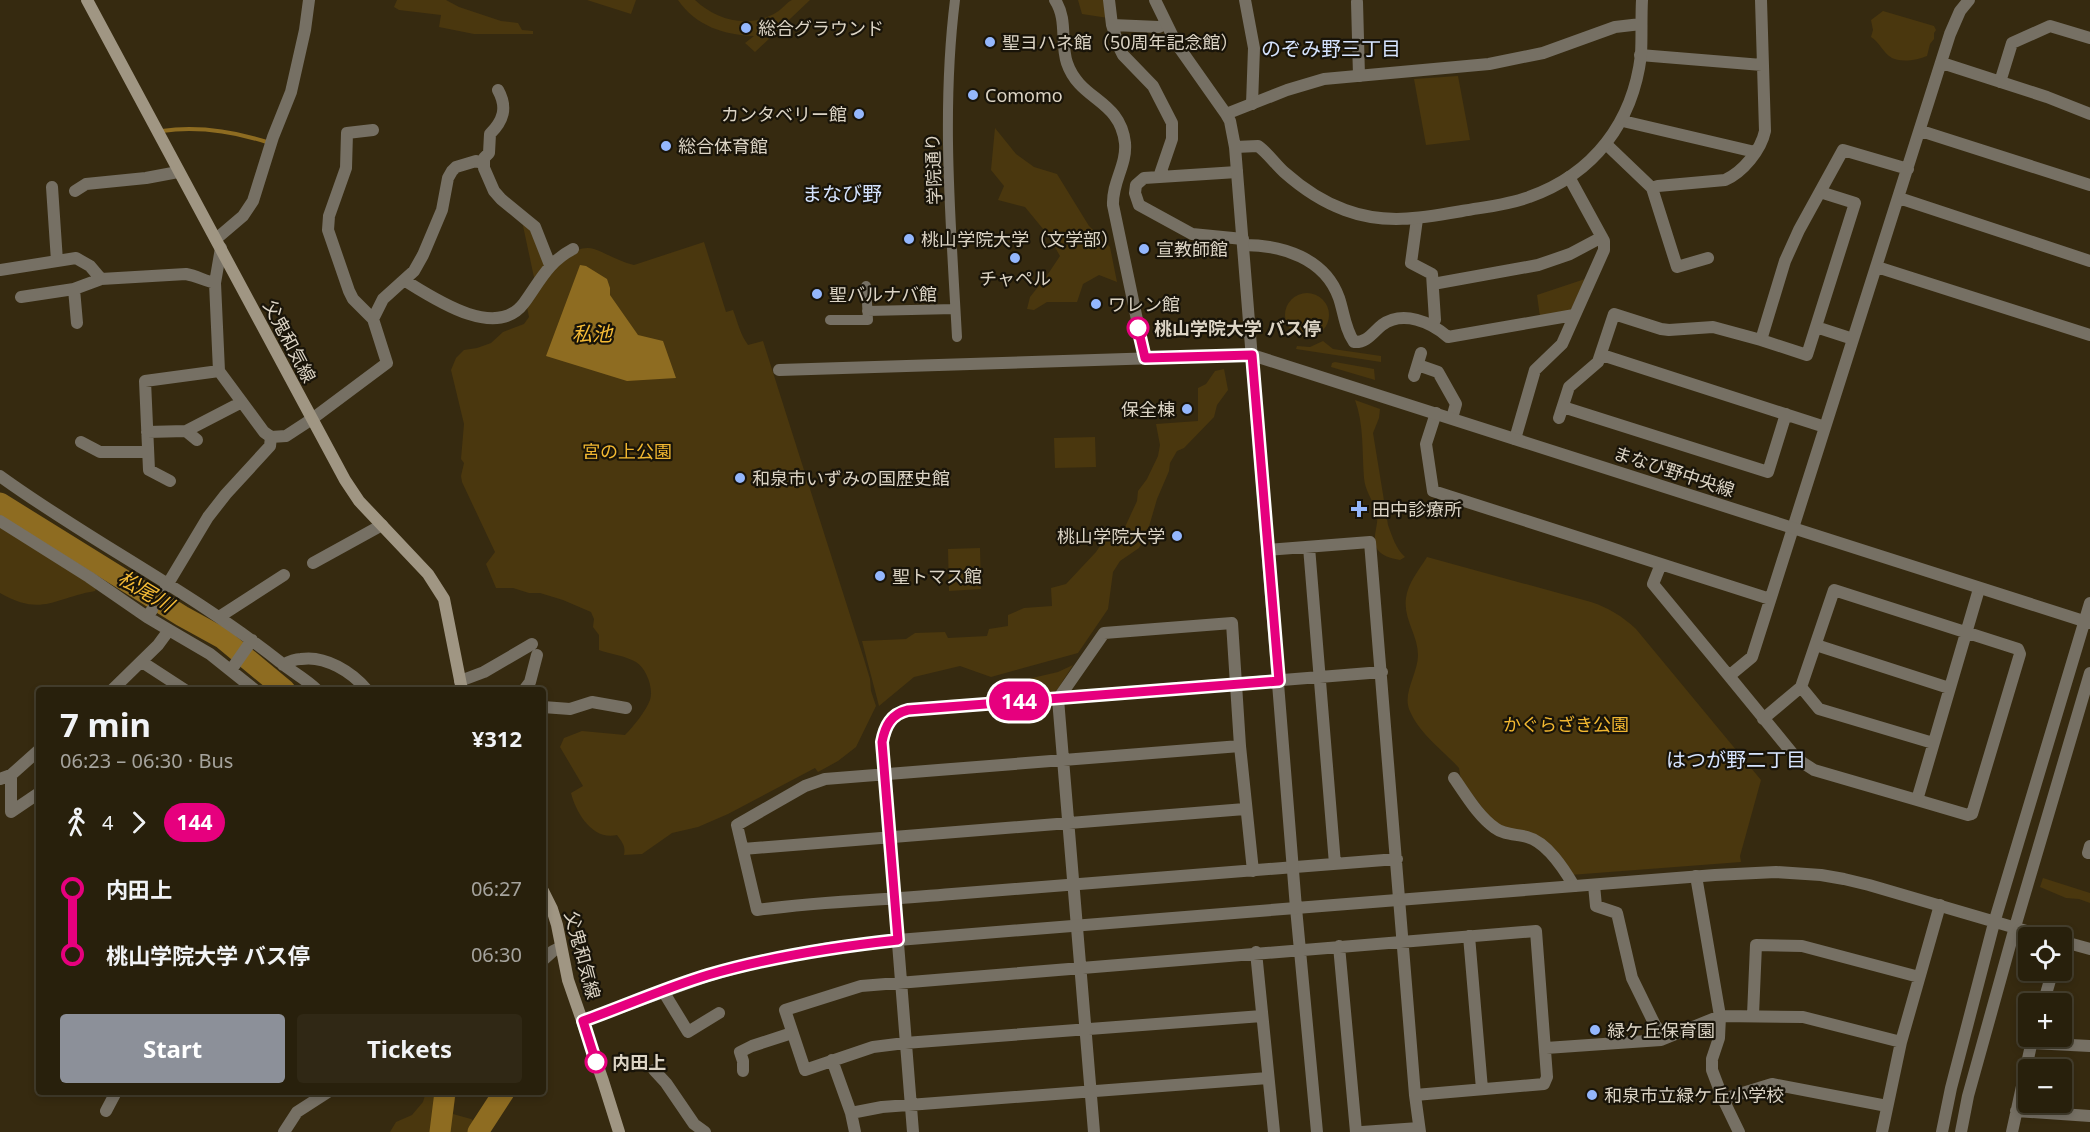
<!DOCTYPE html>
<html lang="en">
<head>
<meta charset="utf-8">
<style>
	body { margin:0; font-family:"Noto Sans","Noto Sans JP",sans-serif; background:#302815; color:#f1f3f6; height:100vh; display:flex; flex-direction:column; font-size:22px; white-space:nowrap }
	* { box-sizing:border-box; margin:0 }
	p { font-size:20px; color:#a5a39d }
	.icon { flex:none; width:33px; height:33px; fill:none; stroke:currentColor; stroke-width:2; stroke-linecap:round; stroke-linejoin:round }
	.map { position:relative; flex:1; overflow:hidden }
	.side { position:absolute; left:36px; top:687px; width:510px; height:408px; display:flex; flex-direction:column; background:#28200c; border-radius:6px; box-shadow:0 3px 9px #0003,0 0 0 2px #443e2d }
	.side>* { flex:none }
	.badge { padding:0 12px; border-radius:20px; font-size:21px; line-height:39px }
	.buttons { position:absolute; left:2018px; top:927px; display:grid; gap:12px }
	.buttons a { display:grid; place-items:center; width:54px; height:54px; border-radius:6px; background:#28200c; box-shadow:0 3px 9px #0003,0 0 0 2px #443e2d; font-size:30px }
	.map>.badge { position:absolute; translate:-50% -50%; box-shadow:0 0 0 3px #fff }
	.legs { display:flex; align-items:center; gap:9px; height:66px; padding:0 24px; font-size:20px }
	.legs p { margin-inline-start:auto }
	.overview { display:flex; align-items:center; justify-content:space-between; height:102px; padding:0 24px }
	h1 { font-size:33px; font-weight:700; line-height:45px }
	.cta { display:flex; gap:12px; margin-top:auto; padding:12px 24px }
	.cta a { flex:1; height:69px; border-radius:6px; background:#8c9099; color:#fff; font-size:24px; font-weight:700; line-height:69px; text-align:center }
	.cta a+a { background:#302815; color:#f1f3f6 }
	ul { padding:0 24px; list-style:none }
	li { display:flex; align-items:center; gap:21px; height:66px; font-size:22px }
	li i { display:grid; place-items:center; width:9px; height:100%; margin:0 8px; background:currentColor }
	li i::after { content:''; width:15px; height:15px; margin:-8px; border:4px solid; border-radius:50%; background:#28200c }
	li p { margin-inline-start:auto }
	li:first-child i { background:linear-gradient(#0000 50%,currentColor 0) }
	li:last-child i { background:linear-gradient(currentColor 50%,#0000 0) }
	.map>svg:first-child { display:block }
	.green { fill:#4a370e }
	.water { fill:#8e6c21 }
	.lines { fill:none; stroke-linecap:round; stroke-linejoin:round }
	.stream { stroke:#8e6c21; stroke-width:4 }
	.river { stroke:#8e6c21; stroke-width:21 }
	.pedestrian { stroke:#767064; stroke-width:10 }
	.minor { stroke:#767064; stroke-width:12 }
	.tertiary { stroke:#767064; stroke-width:12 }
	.secondary { stroke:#a09683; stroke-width:12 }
	.line-1-casing { stroke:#fff; stroke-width:14 }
	.line-1 { stroke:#e6007e; stroke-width:9 }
	.poi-dot { fill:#94b7fd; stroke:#191409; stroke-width:2 }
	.stop-1-dot { fill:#fff; stroke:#e6007e; stroke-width:3 }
	.labels { text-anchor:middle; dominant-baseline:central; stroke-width:4.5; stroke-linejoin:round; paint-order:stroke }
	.poi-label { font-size:18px; fill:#dcd4c5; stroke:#191409; text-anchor:start }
	.street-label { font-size:18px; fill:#dcd4c5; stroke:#191409 }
	.stop-label { font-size:18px; font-weight:bold; fill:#dcd4c5; stroke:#191409; text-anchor:start }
	.park-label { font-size:18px; fill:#f2b831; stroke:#191409 }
	.neighbourhood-label { font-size:20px; fill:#d6e4ff; stroke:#191409 }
	.water-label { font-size:20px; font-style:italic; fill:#f6bc36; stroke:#191409 }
</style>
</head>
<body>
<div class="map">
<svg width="2090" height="1132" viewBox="0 0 2090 1132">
	<rect width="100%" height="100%" fill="#362a10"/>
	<path class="green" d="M397 0H446L459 7 501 21 518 23 522 30 533 31V34H474L439 27 441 15 399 10 394 7Z
		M587 0H636L631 14Z
		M678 0H695C717 21 750 29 777 12 782 9 787 2 792 0 796 0 805 0 810 0L755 52 745 43 754 36C724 35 696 26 678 0Z
		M1078 0H1106L1108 18 1082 14Z
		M1883 11 1934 26 1936 30 1934 33V39L1930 44 1927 56C1917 60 1899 64 1889 56 1882 50 1879 42 1871 37L1873 30 1871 20Z
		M1458 76 1470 140 1426 145 1414 79Z
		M995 128 1016 154 1034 167 1057 174 1089 226 1110 247 1117 282 1099 275 1083 284 1077 302H1047L1034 310 1027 309 1030 297 1046 277 1060 256 1048 235 1025 207 998 200 1004 186 991 170Z
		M522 221 528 225 545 265 535 282Z
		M704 242 726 312 733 310C738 323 740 334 748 345L763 341 864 659 870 679 871 691 876 706 856 747 838 761 818 772 815 768 728 814 698 827 672 833 642 854 624 855C626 846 622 842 617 835 593 841 576 813 571 793L583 786 560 747 564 738 582 731 625 735C633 727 646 711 650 700 654 688 646 668 636 662 626 656 610 654 599 650V635L593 627 594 619 591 612 563 600 540 593H529L513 588H496L486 564 495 552 462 482 461 476 464 463 461 459 464 424 451 370 456 358 464 350 477 348 491 343 503 332 524 324 529 317 527 307C541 288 566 241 594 249 608 254 620 262 634 265Z
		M1585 279 1571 310 1540 317 1537 295Z
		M1285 315a22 22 0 1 1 44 0a22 22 0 1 1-44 0Z
		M1323 341 1333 349 1381 356V362L1296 349 1297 346 1310 347Z
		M1335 362 1374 369 1375 380 1331 367 1332 363Z
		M1224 369 1228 390 1217 405 1214 417 1184 448 1177 451 1170 463 1169 471 1157 499 1148 530 1139 548 1120 561 1113 572 1108 609 1078 653 991 677 960 666 914 677 879 706 862 641 906 639 915 633 945 632 948 638 987 636 989 629 1008 626V615L1024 608 1052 606 1051 588 1066 584 1096 552 1100 546V538L1116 536 1125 527 1137 501 1138 491 1147 479 1158 456 1160 445 1156 424 1198 421V388L1206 384 1215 371Z
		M1355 400 1380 409 1379 418 1373 433 1388 525C1392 536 1396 549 1405 557L1400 560C1391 558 1380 556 1376 547 1372 536 1379 524 1377 514 1374 502 1365 491 1364 478 1362 452 1364 424 1355 400Z
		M1095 437 1096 467 1055 468 1054 438Z
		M0 524 97 587 95 591C54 598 42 617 0 593Z
		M980 548 981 589 949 591 948 549Z
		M1427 557 1591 602C1609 608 1622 616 1636 629L1761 780 1740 856 1741 862 1570 875 1553 854 1503 828 1492 820 1461 780 1459 768C1442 749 1419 734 1409 709 1403 692 1418 673 1418 655 1418 635 1403 619 1406 598 1408 583 1419 570 1427 557Z
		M1073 665 1057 690 1052 693 995 698 994 687 1058 672Z
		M2043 878 2090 893V903L2079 899 2066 898 2040 887Z
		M421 1092H456L453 1114 471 1119 491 1132H390L396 1122 412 1115 423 1102 425 1095Z"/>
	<path class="water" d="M580 265 586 266 607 279 610 288V295L638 335 663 341 676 378 627 381 546 356Z"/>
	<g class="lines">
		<path class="stream" d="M162 131C197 126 236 132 270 143"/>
		<path class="river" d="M0 503 182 616 222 638 285 690
			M440 1132 445 1092
			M478 1132 504 1092"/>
		<path class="pedestrian" d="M955 0C941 112 951 225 957 337
			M867 311 955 309
			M830 320H868L866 286"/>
		<path class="minor" d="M1055 0C1068 20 1060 42 1067 63 1080 101 1120 99 1125 143 1127 165 1112 182 1113 205L1145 358
			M1109 0 1112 25 1119 47 1123 55 1153 86 1172 123V139L1159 177
			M1245 0 1254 48 1252 104
			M1357 2 1359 76
			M1112 25 1159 27 1165 24
			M1640 55 1762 65
			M1942 63 2047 97 2090 114
			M2000 82 2012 43 2050 26 2090 38
			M498 90C508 108 503 121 490 134L489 153 484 158V168L494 191 501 199 535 227 550 265
			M1623 119 1627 122 1755 152
			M1921 131 2090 185
			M1606 144 1652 188 1677 267 1708 258
			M1237 172 1144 178 1136 185 1135 193 1139 205 1192 234 1243 239
			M52 187 57 261
			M1652 188 1658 186 1725 180C1743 172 1761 150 1765 131L1761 0
			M75 191 86 184 146 178 178 172
			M1899 198 2090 261
			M1417 219 1411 263 1432 274 1435 320 1432 324
			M1244 245C1282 245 1325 258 1339 298 1344 313 1345 329 1354 342 1367 343 1373 332 1382 325 1403 310 1431 322 1448 337L1574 315
			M221 248 215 283 219 371 264 432 271 437
			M1877 267 2090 335
			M0 270 76 258 90 266 101 279 186 274C197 276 205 281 215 283
			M404 280C433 298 496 341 524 303 540 281 548 262 573 249
			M1433 284 1538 265 1570 254 1602 237
			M74 289 77 323
			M21 297 74 289 101 279
			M373 319 353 299 349 291 328 230 329 216 346 168 347 133 373 130
			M1816 327 1853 339
			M1761 340 1807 355 1855 203 1820 192
			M1602 355 1825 427
			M1418 365 1438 372 1456 404 1452 418
			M1414 376 1421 353
			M1563 407 1768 472 1786 414
			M1436 413 1426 444 1433 491 1770 599
			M1559 418 1569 387 1598 362 1614 314 1661 329 1669 330 1713 327 1761 340 1785 261 1799 230 1843 150 1908 169
			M186 431 242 402
			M147 432 186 431 197 440
			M1515 439 1535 370 1562 344 1604 250V241L1569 177
			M81 442 100 452H148
			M0 476C91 542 192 592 280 662 292 672 306 679 317 690
			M170 481 149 470 145 381 219 371
			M0 521 89 577 147 617
			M1309 547 1335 864
			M1268 550 1370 542 1415 1095 1420 1132
			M313 563 382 525
			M1661 564 1653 584 1729 676 1752 657 1950 34 1960 11 1969 0
			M166 587 208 517 226 494 270 446 271 437 286 436 312 419 387 363 373 319 383 299 414 271 423 255 442 210 448 178 452 171 456 167 476 161 482 163
			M219 617 284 575
			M169 630 210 654 255 690
			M1816 645 1949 688
			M142 662 185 690
			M283 665C288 662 295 659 301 659 325 655 352 672 367 690
			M231 670 252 640
			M1729 676 1797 759 1814 770 1917 800 1979 589
			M460 681 484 672 532 644
			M1801 687 1819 709 1933 743
			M112 690 158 645 169 630 147 617 152 610
			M524 690 530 682 537 655
			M543 707 570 709 592 702 626 708
			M1763 719 1801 687 1834 590 2018 649 2020 654 1972 814 1968 815 1917 800
			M1240 746 1253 871
			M11 775V812L39 793
			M1454 778C1466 795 1478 816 1495 828 1504 835 1516 834 1527 837 1547 842 1564 869 1574 886
			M0 779 11 775 39 750
			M2090 846 2088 853H2090
			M743 849 1245 809
			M1696 876 1720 1016 1719 1038 1712 1059V1070L1723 1099 1739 1132
			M1594 885 1596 906 1617 913 1632 978 1655 1025 1665 1038
			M1296 908 1317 1132
			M1469 936 1482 1089
			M1339 946 1356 1132
			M1256 952 1274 1132
			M543 960 553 951 561 947
			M663 991 688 1032 719 1013
			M2043 1004 2053 970
			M1753 1015 1756 945 1802 946 1919 977
			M1262 1016 905 1043 873 1047 805 1070 785 1010 861 986 1536 931 1547 1077 1544 1084 1415 1095
			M2031 1043 2090 1046
			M1546 1048 1661 1040 1720 1016 1803 1017 1901 1042
			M832 1060 851 1113 855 1132
			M654 1070 666 1083 694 1124 705 1132
			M743 1071V1061L740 1052 752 1046 792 1033
			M1723 1099 1772 1084 1887 1106
			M106 1111 116 1092
			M2016 1111 2090 1116
			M851 1113 882 1107 1268 1078
			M284 1132 297 1112 328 1092
			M913 1132 882 742C885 726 891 714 908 710L1382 672
			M1094 1132 1058 699 1104 633 1232 623 1240 746 825 779 805 786 737 825 757 910C821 901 887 900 952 894 1100 882 1249 871 1397 859
			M1362 1132 1419 1128
			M1882 1132 1901 1042 1940 905
			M2012 1132 2033 1036"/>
		<path class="tertiary" d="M1226 114 1287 90 1324 79 1489 64 1543 53 1615 27 1641 24
			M1235 147 1258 146C1268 153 1275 164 1284 172 1302 188 1323 202 1345 210 1385 225 1422 218 1462 211 1484 207 1508 205 1529 197 1594 174 1633 122 1641 55 1642 37 1641 18 1642 0
			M216 239 243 216 253 201 273 137 291 92 305 30 309 0
			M779 370 1252 355 2090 623
			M1296 908 1715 875 1776 872 1821 875 1844 879 1869 885 2050 938
			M2061 941 2090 949
			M583 1021 707 976 762 961 829 948 898 940 1296 908 1235 147 1230 121 1226 114 1176 43 1155 0
			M1942 1132 1951 1088 1994 923 2090 603
			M1961 1132 1968 1096 2015 927 2090 673"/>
		<path class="secondary" d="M87 0 345 480 359 501 428 574 444 599 462 690
			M543 891 552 909 557 925 568 980 603 1081 619 1132"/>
	</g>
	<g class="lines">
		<defs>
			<path id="line-1" d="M596 1062 583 1021C625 1006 665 988 708 975 770 957 833 947 898 940L882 742C885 726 891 714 908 710L1279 681 1252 355 1145 358 1138 328"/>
		</defs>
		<use href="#line-1" class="line-1-casing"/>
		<use href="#line-1" class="line-1"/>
	</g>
	<g class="poi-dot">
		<circle cx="746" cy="28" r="6"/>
		<circle cx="990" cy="42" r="6"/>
		<circle cx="973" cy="95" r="6"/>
		<circle cx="859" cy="114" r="6"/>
		<circle cx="666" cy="146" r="6"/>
		<circle cx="909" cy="239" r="6"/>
		<circle cx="1144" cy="249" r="6"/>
		<circle cx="1015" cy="258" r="6"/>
		<circle cx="817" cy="294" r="6"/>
		<circle cx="1096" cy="304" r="6"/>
		<circle cx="1187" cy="409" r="6"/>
		<circle cx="740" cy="478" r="6"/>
		<path d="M1356 500h6v6h6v6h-6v6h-6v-6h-6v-6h6z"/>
		<circle cx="1177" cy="536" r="6"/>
		<circle cx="880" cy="576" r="6"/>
		<circle cx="1595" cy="1030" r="6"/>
		<circle cx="1592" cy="1095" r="6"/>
	</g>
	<g class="stop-1-dot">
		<circle cx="1138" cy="328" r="10"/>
		<circle cx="596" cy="1062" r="10"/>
	</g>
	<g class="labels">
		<g class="poi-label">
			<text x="758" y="28">総合グラウンド</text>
			<text x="1002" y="42">聖ヨハネ館（50周年記念館）</text>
			<text x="985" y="95">Comomo</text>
			<text x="847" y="114" text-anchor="end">カンタベリー館</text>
			<text x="678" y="146">総合体育館</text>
			<text x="921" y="239">桃山学院大学（文学部）</text>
			<text x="1156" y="249">宣教師館</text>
			<text x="1015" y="278" text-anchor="middle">チャペル</text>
			<text x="829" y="294">聖バルナバ館</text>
			<text x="1108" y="304">ワレン館</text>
			<text x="1175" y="409" text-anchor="end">保全棟</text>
			<text x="752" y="478">和泉市いずみの国歴史館</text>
			<text x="1372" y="509">田中診療所</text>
			<text x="1165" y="536" text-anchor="end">桃山学院大学</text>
			<text x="892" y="576">聖トマス館</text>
			<text x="1607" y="1030">緑ケ丘保育園</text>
			<text x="1604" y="1095">和泉市立緑ケ丘小学校</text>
		</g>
		<g class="street-label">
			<text transform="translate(933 169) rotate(-92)">学院通り</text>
			<text transform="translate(290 341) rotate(62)">父鬼和気線</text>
			<text transform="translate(1674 471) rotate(18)">まなび野中央線</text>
			<text transform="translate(583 955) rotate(75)">父鬼和気線</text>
		</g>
		<g class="stop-label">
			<text x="1154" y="328">桃山学院大学 バス停</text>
			<text x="612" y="1062">内田上</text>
		</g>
		<g class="park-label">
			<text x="627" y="451">宮の上公園</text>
			<text x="1566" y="724">かぐらざき公園</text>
		</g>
		<g class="neighbourhood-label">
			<text x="1331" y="48">のぞみ野三丁目</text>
			<text x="842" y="193">まなび野</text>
			<text x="1736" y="759">はつが野二丁目</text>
		</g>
		<g class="water-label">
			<text x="592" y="333">私池</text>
			<text transform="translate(146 591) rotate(31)">松尾川</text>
		</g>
	</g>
</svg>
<div class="buttons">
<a><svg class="icon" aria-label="locate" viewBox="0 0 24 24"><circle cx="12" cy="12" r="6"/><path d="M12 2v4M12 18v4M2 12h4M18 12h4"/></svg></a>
<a>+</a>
<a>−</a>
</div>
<b class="badge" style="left:1019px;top:701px;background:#e6007e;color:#fff">144</b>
<section class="side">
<div class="overview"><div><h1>7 min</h1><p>06:23 – 06:30 · Bus</p></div><b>¥312</b></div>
<div class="legs"><svg class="icon" aria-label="walk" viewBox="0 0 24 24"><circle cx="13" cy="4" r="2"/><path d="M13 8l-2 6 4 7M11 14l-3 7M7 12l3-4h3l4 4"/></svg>4<svg class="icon" aria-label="forward" viewBox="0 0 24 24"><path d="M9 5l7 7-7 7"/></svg><b class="badge" style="background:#e6007e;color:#fff">144</b></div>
<ul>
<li><i style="color:#e6007e"></i><b>内田上</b><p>06:27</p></li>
<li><i style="color:#e6007e"></i><b>桃山学院大学 バス停</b><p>06:30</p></li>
</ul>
<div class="cta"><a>Start</a><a>Tickets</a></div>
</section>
</div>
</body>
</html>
